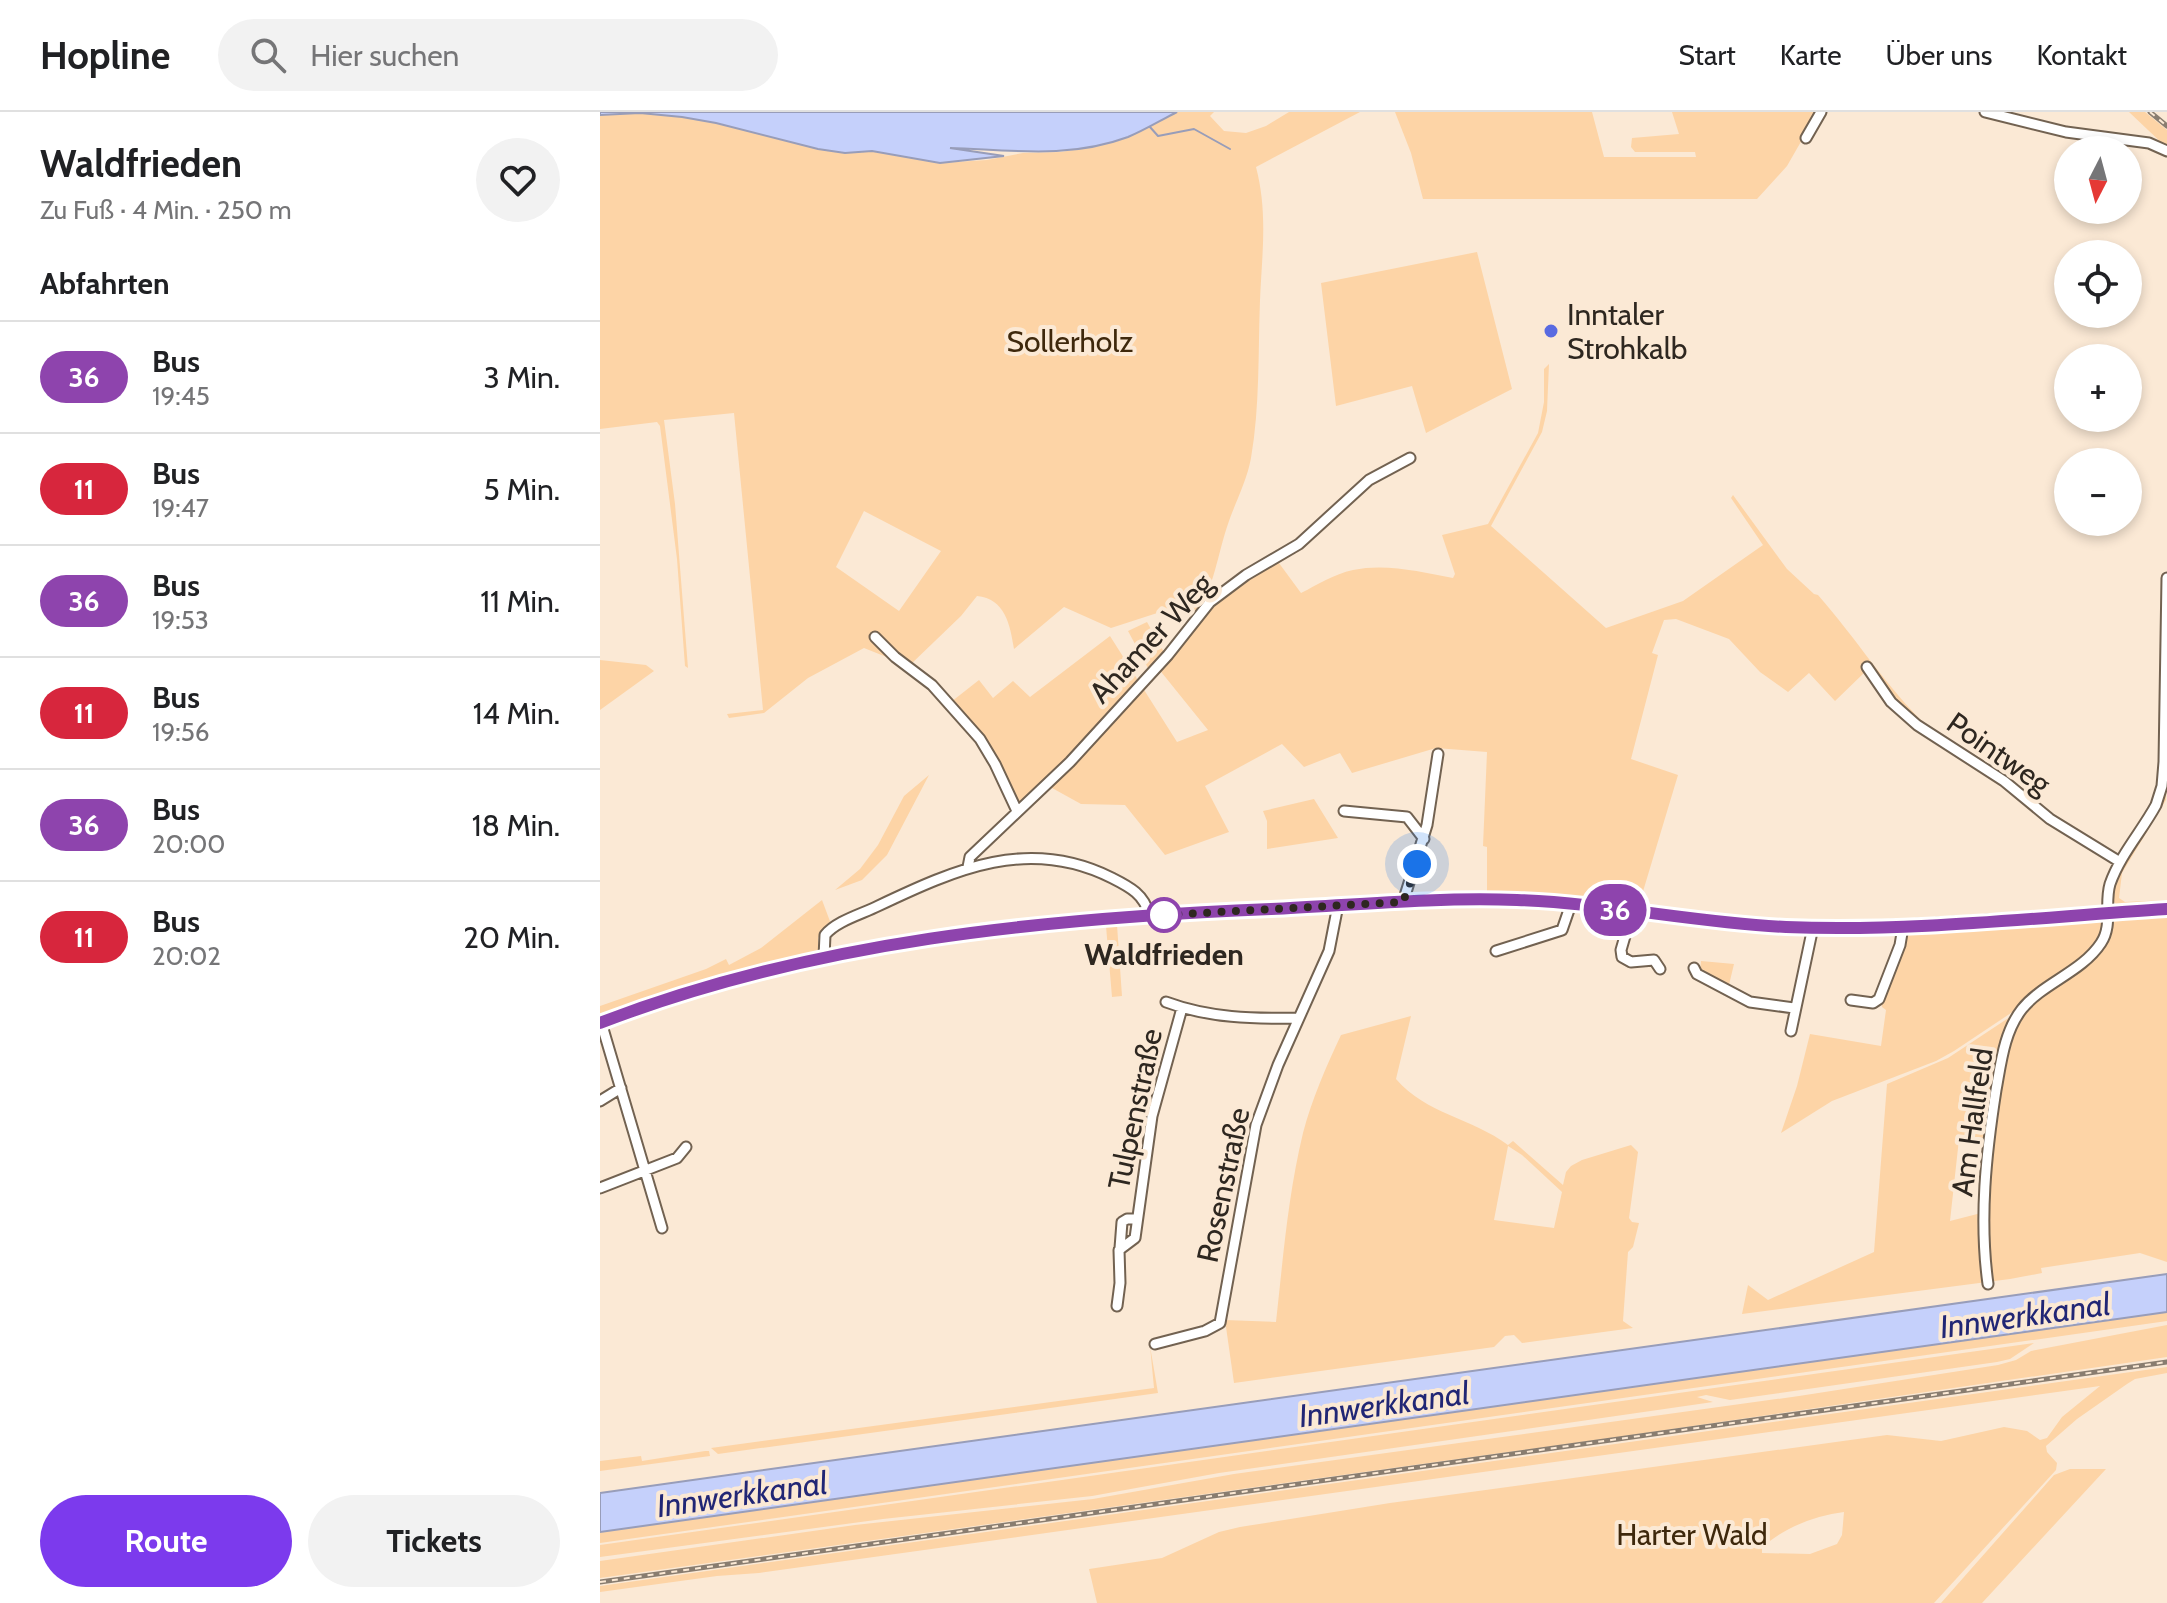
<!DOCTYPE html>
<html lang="de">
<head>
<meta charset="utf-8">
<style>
	body { margin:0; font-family:Cabin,sans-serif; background:#f2f2f2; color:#202124; height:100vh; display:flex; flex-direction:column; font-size:30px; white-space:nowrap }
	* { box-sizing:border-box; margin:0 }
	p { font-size:26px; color:#757577 }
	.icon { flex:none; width:44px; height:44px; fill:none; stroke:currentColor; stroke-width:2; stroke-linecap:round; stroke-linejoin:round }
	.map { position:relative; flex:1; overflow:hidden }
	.details { display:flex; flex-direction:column; background:#fff; width:600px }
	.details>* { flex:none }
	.badge { padding:0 16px; border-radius:26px; font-size:28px; line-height:52px }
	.needle { width:52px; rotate:186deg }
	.buttons { position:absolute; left:1454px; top:24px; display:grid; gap:16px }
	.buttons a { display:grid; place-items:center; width:88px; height:88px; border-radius:50%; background:#fff; box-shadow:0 4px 12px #0003; font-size:40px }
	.you { position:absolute; width:40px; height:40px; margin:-20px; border:6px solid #fff; border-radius:50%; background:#1a73e8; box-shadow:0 0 0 12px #1a73e833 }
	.map>.badge { position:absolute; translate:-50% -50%; box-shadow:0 0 0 4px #fff }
	h2 { padding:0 40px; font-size:30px; line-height:72px }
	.round { display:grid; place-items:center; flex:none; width:84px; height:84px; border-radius:42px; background:#f2f2f2 }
	.overview { display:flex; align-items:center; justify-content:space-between; height:136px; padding:0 40px }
	h1 { font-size:38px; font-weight:700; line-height:60px }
	.button { display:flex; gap:16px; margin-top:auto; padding:16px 40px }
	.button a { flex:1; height:92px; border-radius:48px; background:#7c3aed; color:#fff; font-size:32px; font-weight:700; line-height:92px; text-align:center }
	.button a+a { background:#f2f2f2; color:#202124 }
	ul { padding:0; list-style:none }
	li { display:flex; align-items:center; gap:24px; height:112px; padding:0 40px; border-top:2px solid #e0e0e0 }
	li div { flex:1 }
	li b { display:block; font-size:30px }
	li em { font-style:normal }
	li .badge { min-width:88px; font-weight:700; text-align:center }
	header { display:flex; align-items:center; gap:48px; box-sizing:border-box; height:112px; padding:0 40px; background:#fff; border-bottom:2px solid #e0e0e0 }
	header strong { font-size:38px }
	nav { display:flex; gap:44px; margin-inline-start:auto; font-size:28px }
	.search { width:560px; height:72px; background:#f2f2f2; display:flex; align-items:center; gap:20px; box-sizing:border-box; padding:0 28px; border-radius:44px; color:#757577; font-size:30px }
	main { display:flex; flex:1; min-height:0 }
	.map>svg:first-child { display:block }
	.green { fill:#fdd4a6; fill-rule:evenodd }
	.water { fill:#c5d0fb; stroke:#989db9; stroke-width:2 }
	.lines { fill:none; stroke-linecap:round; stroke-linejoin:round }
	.stream { stroke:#989db9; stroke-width:2 }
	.minor-casing { stroke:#726251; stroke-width:13 }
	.tertiary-casing { stroke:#726251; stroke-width:15 }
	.minor { stroke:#fff; stroke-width:9 }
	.tertiary { stroke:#fff; stroke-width:11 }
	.rail-casing { stroke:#897d70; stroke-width:5 }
	.rail { stroke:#fbe9d5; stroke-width:2; stroke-dasharray:6; stroke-linecap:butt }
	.line-casing { stroke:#fff; stroke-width:18 }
	.line { stroke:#8e44ad; stroke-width:12 }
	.walk { stroke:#2e2720; stroke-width:8; stroke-dasharray:0 14.4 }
	.poi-dot { fill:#596ae1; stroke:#fbe9d5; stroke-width:3 }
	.stop-dot { fill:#fff; stroke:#8e44ad; stroke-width:4 }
	.labels { text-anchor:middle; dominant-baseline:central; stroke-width:8; stroke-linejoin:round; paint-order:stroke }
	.poi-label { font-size:30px; fill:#2e2720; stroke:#fbe9d5; text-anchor:start }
	.park-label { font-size:30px; fill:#3e280c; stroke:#fbe9d5 }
	.street-label { font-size:30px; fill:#2e2720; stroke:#fbe9d5 }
	.stop-label { font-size:30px; font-weight:bold; fill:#2e2720; stroke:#fbe9d5 }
	.water-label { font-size:32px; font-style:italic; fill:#212675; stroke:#fbe9d5 }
</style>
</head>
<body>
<header>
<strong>Hopline</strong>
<div class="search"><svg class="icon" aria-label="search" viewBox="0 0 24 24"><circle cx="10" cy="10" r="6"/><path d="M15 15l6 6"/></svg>Hier suchen</div>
<nav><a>Start</a><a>Karte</a><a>Über uns</a><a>Kontakt</a></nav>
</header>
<main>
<section class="details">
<div class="overview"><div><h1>Waldfrieden</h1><p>Zu Fuß · 4 Min. · 250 m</p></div><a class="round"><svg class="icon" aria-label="heart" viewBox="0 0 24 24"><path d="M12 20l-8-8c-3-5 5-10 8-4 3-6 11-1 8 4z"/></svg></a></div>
<h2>Abfahrten</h2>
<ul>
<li><span class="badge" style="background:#8e44ad;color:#fff">36</span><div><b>Bus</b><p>19:45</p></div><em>3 Min.</em></li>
<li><span class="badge" style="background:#d7263d;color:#fff">11</span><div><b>Bus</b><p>19:47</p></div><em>5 Min.</em></li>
<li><span class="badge" style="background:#8e44ad;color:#fff">36</span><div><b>Bus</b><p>19:53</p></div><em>11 Min.</em></li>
<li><span class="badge" style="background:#d7263d;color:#fff">11</span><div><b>Bus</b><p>19:56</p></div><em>14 Min.</em></li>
<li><span class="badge" style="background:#8e44ad;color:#fff">36</span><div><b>Bus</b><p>20:00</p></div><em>18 Min.</em></li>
<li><span class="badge" style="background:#d7263d;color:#fff">11</span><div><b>Bus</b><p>20:02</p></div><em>20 Min.</em></li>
</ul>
<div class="button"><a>Route</a><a>Tickets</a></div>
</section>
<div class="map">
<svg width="1567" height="1491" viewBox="0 0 1567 1491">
	<rect width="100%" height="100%" fill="#fbe9d5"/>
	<path class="green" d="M577 0H614L610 4 624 19 646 21 666 14 689 0H760L656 55C668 101 662 141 660 188 658 240 660 295 651 346 647 368 636 389 629 409 617 442 615 477 594 504L585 492 511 516 464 495 414 537C410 512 405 487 377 484L361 504 309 554 264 536 208 566 164 601 129 606 127 602 163 598 134 301 64 308 75 392 88 556 85 554 77 447 60 314 57 310 0 317V3L40 1 82 5 116 11 218 37 245 41 272 39 340 51 387 48 423 41 461 40 496 34 528 24ZM264 399 341 439 299 499 236 455Z
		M795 0H992L1004 45H1096L1095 40H1035L1031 35 1032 26 1079 22 1072 0H1218L1187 54 1157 87H823L811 41Z
		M1529 0H1545L1567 18V36Z
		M877 140 912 277 826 321 812 274 736 294 721 171Z
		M949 252 947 299 942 320 891 414 1006 516 1083 489 1163 433 1131 386 1133 383 1187 457 1214 482 1218 483C1256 526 1286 575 1328 615L1316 610 1265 560 1235 589 1209 561 1188 580 1160 560 1129 527 1076 507 1064 508 1052 541 1058 543 1031 647 1078 663 1038 796 887 783V735L883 734 887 640 836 636 752 661 740 641 704 655 682 632 605 674 629 720 565 743 525 693 481 692 443 671 422 690H415L399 655 351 590 379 568 393 586 413 569 430 585 510 524 577 630 608 618 558 556 606 496 676 447 701 481C717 473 734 462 753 458 786 451 821 460 853 466L855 462 842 423 888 412 938 321 944 290V257Z
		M547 510 565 542 549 558 528 519Z
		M0 548 46 553 54 559 0 598Z
		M1567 654 1566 688 1522 761 1519 786 1525 790 1567 788V793L1518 794 1512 788C1512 755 1542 732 1554 703 1560 688 1563 670 1567 654Z
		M329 663 287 743 262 768 235 778 260 757 278 733 304 684Z
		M714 687 738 726 667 737V709L663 699Z
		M222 788 231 812 218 826 219 837 213 844 0 906V894L106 857 126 847 129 853 161 836Z
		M1567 804V1150L1540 1141 1441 1156 1442 1161 1410 1167 1142 1202 1148 1173 1168 1188 1274 1140 1287 972 1348 946 1419 899 1409 917 1387 1026 1359 1027 1350 1109 1385 1100 1387 1062 1409 926 1424 899 1436 888 1485 851 1511 808Z
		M1506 808 1496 836 1432 887 1354 939 1336 949 1232 989 1181 1021 1197 974 1210 922 1281 934 1286 898 1282 895 1281 887 1306 820Z
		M517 813 522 884 512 885 506 814Z
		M1101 849 1134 852 1128 877 1100 861Z
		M811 904 796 967C826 1002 872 1006 908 1033L913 1029 963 1073 966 1060 971 1054 982 1048 1031 1033 1038 1040 1029 1106 1032 1110 1039 1111 1033 1135 1028 1140 1023 1209 1033 1216 922 1231 914 1223 905 1224 894 1235 634 1271 625 1208 676 1210C683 1147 688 1083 703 1021 712 987 726 955 741 923ZM908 1034 922 1043 962 1080 954 1116 894 1108Z
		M1567 1200V1209L0 1431V1420Z
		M1567 1213V1245L1017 1325 0 1466V1449L255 1413 493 1387 634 1362 1199 1284 1398 1253 1416 1248 1431 1239Z
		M1434 1231 1410 1247 1397 1250 1130 1288 1106 1283 1097 1285 1113 1290 619 1361 492 1384 283 1407 0 1445V1433Z
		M550 1234 558 1281 118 1342 111 1336 554 1276Z
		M1567 1255V1261L1535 1267 1527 1272 1477 1307 1446 1334 1447 1340 1457 1351 1456 1358 1334 1491H497L489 1457 562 1446 619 1420 640 1415 790 1391 1243 1329 1287 1323 1341 1329 1404 1315 1427 1319 1440 1328 1447 1326 1462 1305 1500 1274 159 1461 117 1464 0 1480V1474ZM1244 1400 1242 1423 1237 1432 1210 1442 1162 1441V1436C1184 1415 1215 1404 1244 1400Z
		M105 1339H109L110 1344 0 1359V1349L41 1344 42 1349Z
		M1470 1357H1506L1382 1491H1341L1454 1363Z"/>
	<path class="water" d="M0 0H577C561 8 545 18 528 25 469 47 411 38 350 36L404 44 340 51 272 39 245 41 218 37 116 11 82 5 40 1 0 3Z
		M1567 1162V1200L0 1420V1381Z"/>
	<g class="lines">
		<path class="stream" d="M550 15 558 24 594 17 630 37"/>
		<defs>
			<path id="minor" d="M1385 0 1466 20 1549 31 1567 39
				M1206 26 1221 0
				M275 525 295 545 332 573 380 627 395 652 417 699
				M1267 555 1291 590 1317 613 1404 669 1450 707 1520 750
				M744 699 807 705 824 727
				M368 755 370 745 470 650 568 543 610 490 646 463 699 432 769 368 810 346
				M803 790 827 713 838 642
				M1032 800 1021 838 1022 845 1031 850 1054 848 1060 857
				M896 839 962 818 971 792
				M224 845 225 823C236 809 262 802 278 794 356 757 429 724 512 766 530 775 545 783 549 803
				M1094 856 1097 862 1150 890 1194 896
				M1251 888 1273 891 1279 887 1300 833 1303 815
				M566 890C609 906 653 907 699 906
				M1 910 62 1116
				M1191 919 1213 815
				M0 989 21 976
				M0 1076 77 1046 86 1035
				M520 1136 522 1110 527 1107H537
				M1388 1172C1379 1107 1386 1042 1396 978 1401 951 1404 920 1422 897 1443 871 1482 860 1501 831 1513 813 1504 792 1510 772 1520 743 1542 719 1556 693L1562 674 1564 650 1567 466
				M517 1194 520 1171 519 1138 535 1126 552 1004 582 896
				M555 1232 605 1219 620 1211 656 1013 678 953 729 839 738 793"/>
			<path id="tertiary" d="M0 911C212 828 445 807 671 797 753 793 835 785 917 788 1007 791 1096 811 1186 815 1314 819 1440 804 1567 797"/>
		</defs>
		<use href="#minor" class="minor-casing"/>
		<use href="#tertiary" class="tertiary-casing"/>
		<use href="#minor" class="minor"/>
		<use href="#tertiary" class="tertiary"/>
		<defs>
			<path id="rail" d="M1550 0 1567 14
				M0 1470 1567 1250"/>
		</defs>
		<use href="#rail" class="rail-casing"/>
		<use href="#rail" class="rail"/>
	</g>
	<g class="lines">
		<defs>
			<path id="line" d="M0 911C212 829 445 806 671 797 753 793 835 785 917 788 1007 791 1096 811 1186 815 1314 820 1440 805 1567 797"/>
		</defs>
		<use href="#line" class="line-casing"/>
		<use href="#line" class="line"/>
		<path class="walk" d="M564 803 803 790 817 752"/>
	</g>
	<circle class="poi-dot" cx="951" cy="219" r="8"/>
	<circle class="stop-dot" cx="564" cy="803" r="16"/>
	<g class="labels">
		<g class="poi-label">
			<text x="967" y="202">Inntaler<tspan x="967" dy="34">Strohkalb</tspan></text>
		</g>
		<g class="park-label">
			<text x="470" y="229">Sollerholz</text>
			<text x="1092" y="1422">Harter Wald</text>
		</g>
		<g class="street-label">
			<text transform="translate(551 526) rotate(-47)">Ahamer Weg</text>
			<text transform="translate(1399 641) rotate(35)">Pointweg</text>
			<text transform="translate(535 997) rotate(-78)">Tulpenstraße</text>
			<text transform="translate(1372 1010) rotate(-82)">Am Hallfeld</text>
			<text transform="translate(623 1073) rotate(-78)">Rosenstraße</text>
		</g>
		<g class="stop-label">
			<text x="564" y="842">Waldfrieden</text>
		</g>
		<g class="water-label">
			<text transform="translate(1425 1203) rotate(-8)">Innwerkkanal</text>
			<text transform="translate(784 1292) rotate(-8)">Innwerkkanal</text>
			<text transform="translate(142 1382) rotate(-8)">Innwerkkanal</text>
		</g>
	</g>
</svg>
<div class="buttons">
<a><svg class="needle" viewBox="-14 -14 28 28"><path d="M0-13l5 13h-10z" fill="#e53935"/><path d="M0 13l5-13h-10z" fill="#757577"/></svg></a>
<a><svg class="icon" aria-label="locate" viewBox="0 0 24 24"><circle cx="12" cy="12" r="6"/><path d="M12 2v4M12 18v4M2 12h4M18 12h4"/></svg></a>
<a>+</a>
<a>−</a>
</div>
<div class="you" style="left:817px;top:752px"></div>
<b class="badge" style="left:1015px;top:798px;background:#8e44ad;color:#fff">36</b>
</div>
</main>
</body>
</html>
